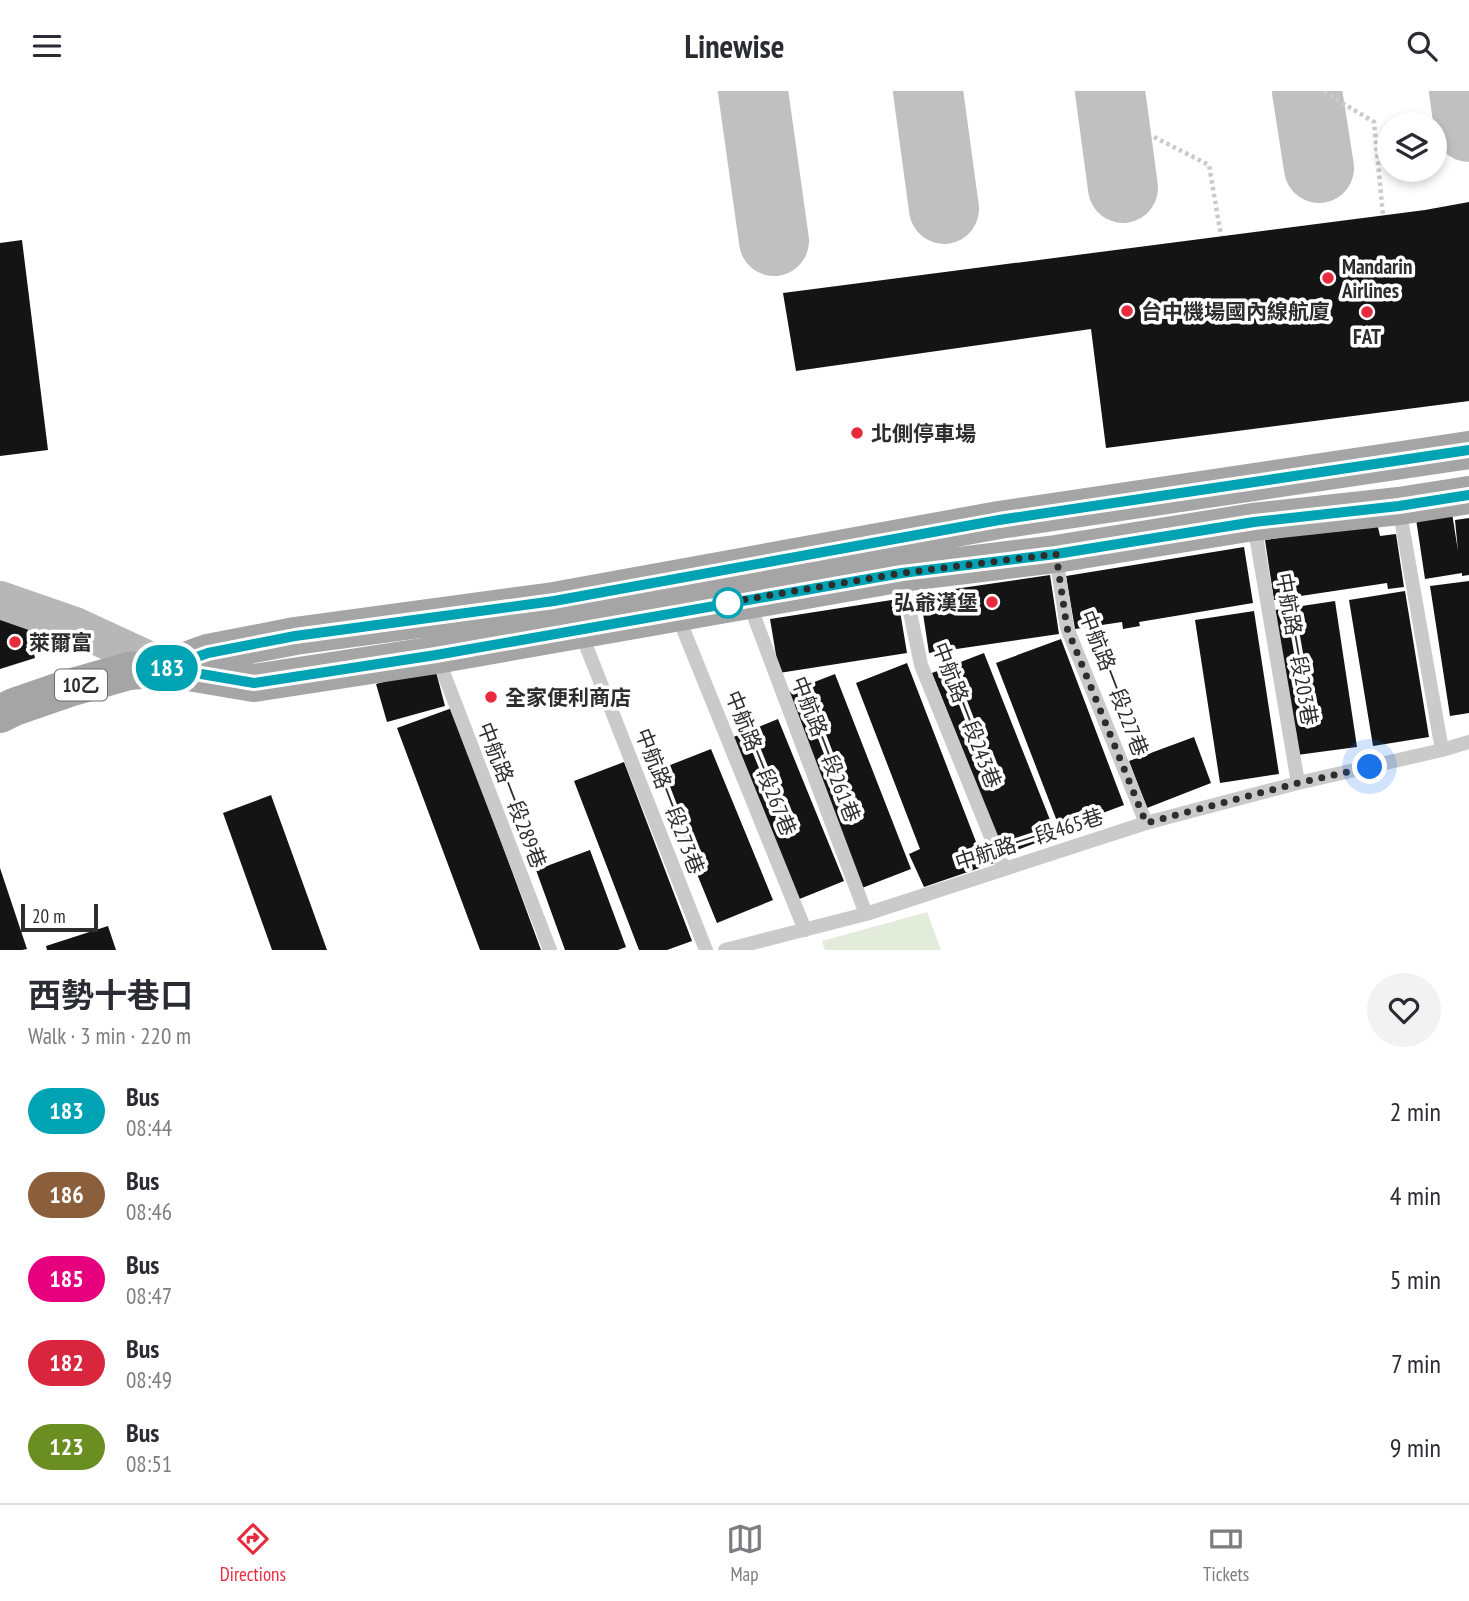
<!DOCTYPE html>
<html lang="en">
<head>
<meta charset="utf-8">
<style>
	body { margin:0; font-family:"PT Sans Narrow","Noto Sans TC",sans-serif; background:#f2f2f3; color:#2b2b33; height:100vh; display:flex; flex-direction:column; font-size:26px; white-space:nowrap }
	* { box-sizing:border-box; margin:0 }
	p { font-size:23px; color:#7c7c81 }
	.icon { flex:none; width:38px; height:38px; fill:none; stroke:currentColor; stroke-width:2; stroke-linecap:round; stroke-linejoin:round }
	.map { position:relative; height:859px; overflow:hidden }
	.panel { display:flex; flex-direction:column; background:#fff; flex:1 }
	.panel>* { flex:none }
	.badge { padding:0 14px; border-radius:23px; font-size:24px; line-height:46px }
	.fabs { position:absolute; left:1377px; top:21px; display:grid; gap:14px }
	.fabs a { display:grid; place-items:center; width:70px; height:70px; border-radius:50%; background:#fff; box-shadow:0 4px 10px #0003; font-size:35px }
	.scale { position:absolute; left:21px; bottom:18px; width:77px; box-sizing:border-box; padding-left:7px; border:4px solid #2d2d2d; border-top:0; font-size:19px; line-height:24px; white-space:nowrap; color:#2d2d2d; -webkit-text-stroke:5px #fff; paint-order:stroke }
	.you { position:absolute; width:35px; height:35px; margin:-18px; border:5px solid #fff; border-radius:50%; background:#1a73e8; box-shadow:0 0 0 10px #1a73e833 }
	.map>.badge { position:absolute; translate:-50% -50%; box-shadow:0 0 0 4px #fff }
	.round { display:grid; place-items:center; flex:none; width:74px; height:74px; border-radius:37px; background:#f2f2f3 }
	.summary { display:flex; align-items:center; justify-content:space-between; height:119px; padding:0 28px }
	h1 { font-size:33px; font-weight:700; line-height:52px }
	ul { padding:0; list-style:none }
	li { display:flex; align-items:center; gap:21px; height:84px; padding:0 28px }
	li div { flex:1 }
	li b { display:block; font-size:26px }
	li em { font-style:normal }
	li .badge { min-width:77px; font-weight:700; text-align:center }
	header { display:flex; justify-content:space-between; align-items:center; height:91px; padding:0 28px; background:#fff; font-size:32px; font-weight:700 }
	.tab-bar { display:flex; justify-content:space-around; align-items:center; height:98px; border-top:2px solid #e1e1e2; background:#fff; font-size:19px; color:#7c7c81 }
	.tab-bar a { display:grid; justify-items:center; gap:4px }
	.tab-bar .selected { color:#e82a3d }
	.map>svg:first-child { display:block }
	.green { fill:#e3ebda }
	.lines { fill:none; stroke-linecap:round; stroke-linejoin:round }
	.taxiway { stroke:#c0c0c0; stroke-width:70 }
	.building { fill:#141414 }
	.path { stroke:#cacaca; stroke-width:4.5; stroke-dasharray:3.5 3.5; stroke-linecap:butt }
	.lane { stroke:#cacaca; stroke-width:14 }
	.secondary { stroke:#b7b7b7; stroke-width:38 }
	.primary { stroke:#a5a5a5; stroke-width:38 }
	.line-casing { stroke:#fff; stroke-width:16 }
	.line { stroke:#00a3b4; stroke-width:10 }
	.walk { stroke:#2d2d2d; stroke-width:7; stroke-dasharray:0 12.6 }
	.poi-dot { fill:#e82a3d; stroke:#fff; stroke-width:2.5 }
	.stop-dot { fill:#fff; stroke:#00a3b4; stroke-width:3.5 }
	.labels { text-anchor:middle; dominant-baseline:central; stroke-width:7; stroke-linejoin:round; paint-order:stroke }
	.shield { fill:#fff; stroke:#6c6c6c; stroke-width:2 }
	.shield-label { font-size:19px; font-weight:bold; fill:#2d2d2d }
	.poi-label { font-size:21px; font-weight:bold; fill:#2d2d2d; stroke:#fff; text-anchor:start }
	.street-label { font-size:21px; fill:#2d2d2d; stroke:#fff }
</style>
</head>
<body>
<header><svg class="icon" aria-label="menu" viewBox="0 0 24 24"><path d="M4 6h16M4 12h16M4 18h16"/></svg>Linewise<svg class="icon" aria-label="search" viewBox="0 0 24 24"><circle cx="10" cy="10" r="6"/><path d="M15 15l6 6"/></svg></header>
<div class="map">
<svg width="1469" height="859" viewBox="0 0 1469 859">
	<rect width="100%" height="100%" fill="#fff"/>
	<path class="green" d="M927 821 941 859H825L822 850Z"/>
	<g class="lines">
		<path class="taxiway" d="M753 0 774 150
			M928 0 944 118
			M1110 0 1123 97
			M1307 0 1319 77
			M1464 0 1469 36"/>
	</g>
	<path class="building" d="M1469 111V310L1106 357 1091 238 796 280 783 202 1425 119Z
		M22 149 48 359 0 365V152Z
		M1452 422 1458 460 1455 429 1469 427V484L1462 485V482L1425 488 1416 428Z
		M1377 432 1380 445 1396 443 1404 496 1388 498 1387 492 1274 509 1265 449Z
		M1244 456 1253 512 1139 531 1140 535 1123 538 1122 531 1075 538 1066 485Z
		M1050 484 1059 543 929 562 920 503Z
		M1469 490V622L1450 625 1430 495Z
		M1405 500 1429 646 1373 655 1349 509Z
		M898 508 907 562 779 582 770 528Z
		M1335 510 1357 656 1297 664 1275 519Z
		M1254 520 1279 683 1220 692 1195 529Z
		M0 528 27 534 35 567 0 578Z
		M1061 548 1124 714 1060 738 996 572Z
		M984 562 1056 744 1004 764 932 582Z
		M907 572 978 756 986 752 994 772 924 796 909 763 920 758 856 592Z
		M435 577 445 615 387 631 376 593Z
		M835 583 911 778 862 797 786 602Z
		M452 617 541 859H480L397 637Z
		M778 628 844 790 797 809 731 647Z
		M1194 646 1211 692 1147 717 1129 670Z
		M711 658 773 809 717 832 655 680Z
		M624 671 692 850 667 859H639L574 690Z
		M271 704 327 859H272L223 722Z
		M590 759 626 856 618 859H565L536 779Z
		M0 777 27 858 22 859H0Z
		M108 835 116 859H47L46 855Z"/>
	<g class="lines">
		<path class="path" d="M1324 1 1374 31 1383 124
			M1154 46 1209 74 1221 145"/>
		<path class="lane" d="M1399 416 1442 659
			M1254 433 1298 692
			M1056 465 1067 537 1146 732
			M902 483 921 574 1004 778
			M749 512 866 823
			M677 523 805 839
			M581 542 706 859
			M437 565 550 859
			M725 859 866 823 1146 732 1298 692 1442 659 1469 651"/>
		<path class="secondary" d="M0 509 75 535 166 577"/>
		<path class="primary" d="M171 578 254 592 436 564 902 482 1056 463 1253 431 1399 415 1469 404
			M0 623 14 616 69 597 129 580 166 577 208 562 295 545 554 510 999 429 1469 359"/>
	</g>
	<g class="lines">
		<defs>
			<path id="line" d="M1469 359 999 429 554 510 295 545 208 562 166 577 254 592 436 564 902 482 1056 463 1254 431 1399 415 1469 404"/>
		</defs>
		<use href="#line" class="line-casing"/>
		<use href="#line" class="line"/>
		<path class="walk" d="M728 512H724L902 482 1056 463 1067 537 1146 732 1298 692 1370 676"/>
	</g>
	<g class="poi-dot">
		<circle cx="1328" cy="187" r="7"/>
		<circle cx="1127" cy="220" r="7"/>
		<circle cx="1367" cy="221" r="7"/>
		<circle cx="857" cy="342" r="7"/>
		<circle cx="992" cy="511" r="7"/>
		<circle cx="15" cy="551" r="7"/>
		<circle cx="491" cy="606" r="7"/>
	</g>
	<circle class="stop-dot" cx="728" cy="512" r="14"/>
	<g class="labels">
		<rect class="shield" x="55" y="578.5" width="52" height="31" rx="5"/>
		<g class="shield-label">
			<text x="81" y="594">10乙</text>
		</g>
		<g class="poi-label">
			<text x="1342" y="175">Mandarin<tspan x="1342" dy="24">Airlines</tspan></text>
			<text x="1141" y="220">台中機場國內線航廈</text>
			<text x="1367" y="245" text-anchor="middle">FAT</text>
			<text x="871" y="342">北側停車場</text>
			<text x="978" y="511" text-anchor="end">弘爺漢堡</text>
			<text x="29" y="551">萊爾富</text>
			<text x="505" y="606">全家便利商店</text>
		</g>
		<g class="street-label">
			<text transform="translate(1297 558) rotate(80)">中航路一段203巷</text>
			<text transform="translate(1114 592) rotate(69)">中航路一段227巷</text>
			<text transform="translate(967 624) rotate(69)">中航路一段243巷</text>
			<text transform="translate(826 658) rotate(69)">中航路一段261巷</text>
			<text transform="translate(761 672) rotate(68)">中航路一段267巷</text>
			<text transform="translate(512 704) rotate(69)">中航路一段289巷</text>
			<text transform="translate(670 710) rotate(69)">中航路一段273巷</text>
			<text transform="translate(1029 748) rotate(-18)">中航路一段465巷</text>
		</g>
	</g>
</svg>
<div class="fabs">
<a><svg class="icon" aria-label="layers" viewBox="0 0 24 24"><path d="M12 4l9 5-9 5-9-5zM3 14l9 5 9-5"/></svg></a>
</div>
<div class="scale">20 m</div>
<div class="you" style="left:1370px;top:676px"></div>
<b class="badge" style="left:167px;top:577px;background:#00a3b4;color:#fff">183</b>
</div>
<section class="panel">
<div class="summary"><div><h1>西勢十巷口</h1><p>Walk · 3 min · 220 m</p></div><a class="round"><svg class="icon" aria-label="heart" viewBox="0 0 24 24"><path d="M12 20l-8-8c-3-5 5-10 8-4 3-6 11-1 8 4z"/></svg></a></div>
<ul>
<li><span class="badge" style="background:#00a3b4;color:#fff">183</span><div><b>Bus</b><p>08:44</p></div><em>2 min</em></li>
<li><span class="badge" style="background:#8b5e3c;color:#fff">186</span><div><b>Bus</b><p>08:46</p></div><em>4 min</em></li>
<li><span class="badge" style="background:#e6007e;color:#fff">185</span><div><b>Bus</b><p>08:47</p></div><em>5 min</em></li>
<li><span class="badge" style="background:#d7263d;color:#fff">182</span><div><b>Bus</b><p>08:49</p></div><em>7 min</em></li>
<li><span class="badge" style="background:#6b8e23;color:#fff">123</span><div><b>Bus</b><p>08:51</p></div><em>9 min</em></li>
</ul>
</section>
<nav class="tab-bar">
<a class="selected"><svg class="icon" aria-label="directions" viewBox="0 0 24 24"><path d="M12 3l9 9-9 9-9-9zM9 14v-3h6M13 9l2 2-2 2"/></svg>Directions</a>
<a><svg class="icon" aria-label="map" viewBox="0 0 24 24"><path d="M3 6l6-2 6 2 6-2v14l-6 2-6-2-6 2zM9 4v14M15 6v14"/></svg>Map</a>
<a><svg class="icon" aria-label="tickets" viewBox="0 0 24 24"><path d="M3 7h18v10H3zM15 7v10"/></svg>Tickets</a>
</nav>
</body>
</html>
